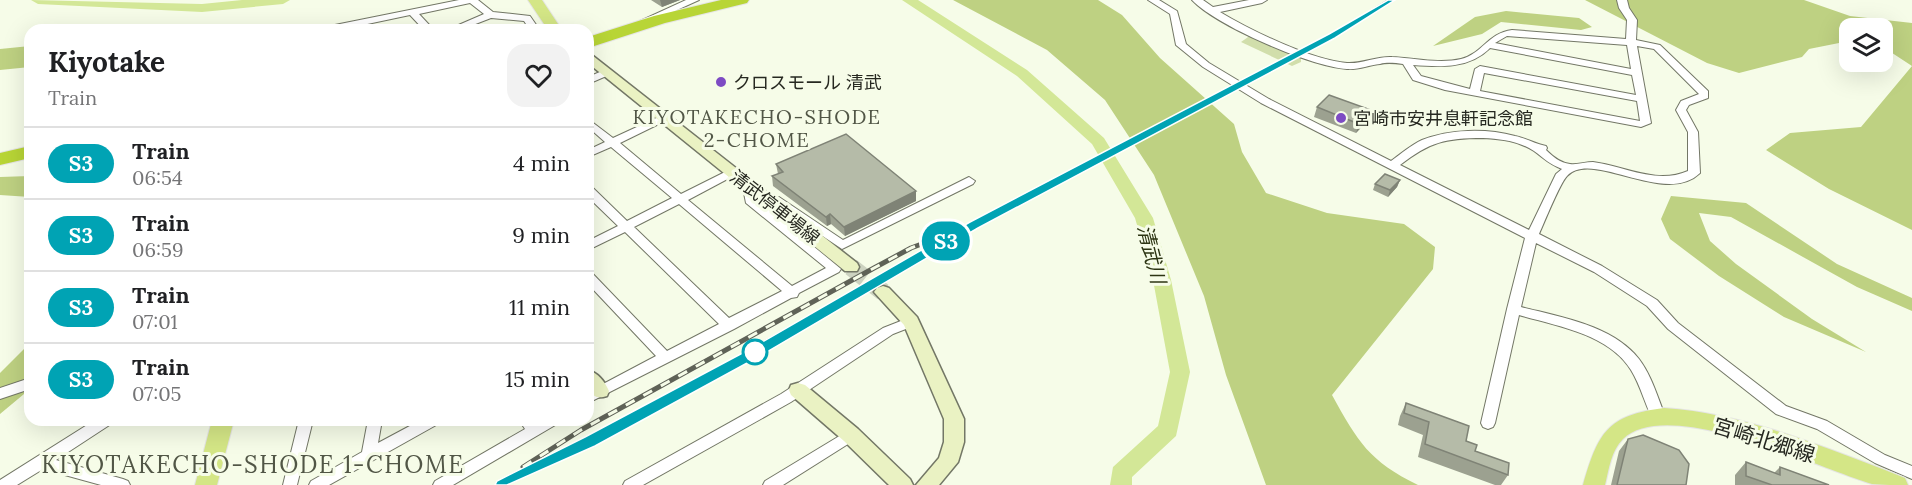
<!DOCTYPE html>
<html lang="en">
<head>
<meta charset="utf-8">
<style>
	body { margin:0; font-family:Lora,"Noto Sans JP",serif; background:#f2f2f2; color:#202124; height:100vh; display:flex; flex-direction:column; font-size:22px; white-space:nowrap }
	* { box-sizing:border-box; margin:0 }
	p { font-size:20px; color:#757577 }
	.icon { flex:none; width:33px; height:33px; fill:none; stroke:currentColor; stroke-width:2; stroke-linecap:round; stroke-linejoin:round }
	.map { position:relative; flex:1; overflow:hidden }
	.drawer { position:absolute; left:24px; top:24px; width:570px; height:402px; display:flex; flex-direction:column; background:#fff; border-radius:18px; box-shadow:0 6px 24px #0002 }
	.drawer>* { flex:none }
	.badge { padding:0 12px; border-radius:20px; font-size:21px; line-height:39px }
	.tools { position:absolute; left:1839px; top:18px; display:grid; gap:12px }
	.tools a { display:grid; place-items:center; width:54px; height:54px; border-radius:12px; background:#fff; box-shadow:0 6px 24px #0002; font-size:30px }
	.map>.badge { position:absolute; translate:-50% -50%; box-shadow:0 0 0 3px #fff }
	.round { display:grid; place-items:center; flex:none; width:63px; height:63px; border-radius:18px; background:#f2f2f2 }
	.head { display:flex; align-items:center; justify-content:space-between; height:102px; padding:0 24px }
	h1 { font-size:28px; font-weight:800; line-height:45px }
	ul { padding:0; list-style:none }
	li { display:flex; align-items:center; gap:18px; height:72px; padding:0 24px; border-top:2px solid #e0e0e0 }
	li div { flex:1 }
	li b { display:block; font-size:22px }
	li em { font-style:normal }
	li .badge { min-width:66px; font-weight:700; text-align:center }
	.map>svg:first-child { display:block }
	.green { fill:#d1deab }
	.forest { fill:#bed182 }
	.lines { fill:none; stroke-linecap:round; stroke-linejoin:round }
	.river { fill:#d3e797; fill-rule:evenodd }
	.secondary-tunnel { stroke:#ccd2c0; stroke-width:18; stroke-dasharray:18 9; stroke-linecap:butt }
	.street-casing { stroke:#737766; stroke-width:2 }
	.secondary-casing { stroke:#737766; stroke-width:3 }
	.primary-casing { stroke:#e5e5e4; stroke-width:2 }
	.highway-casing { stroke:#e5e5e4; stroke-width:2 }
	.street { fill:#fff; fill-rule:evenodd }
	.secondary { fill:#eaf2c3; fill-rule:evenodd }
	.primary { fill:#d4e686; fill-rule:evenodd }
	.highway { fill:#b8d536; fill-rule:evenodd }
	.rail-far1-casing { stroke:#5f6257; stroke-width:4.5 }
	.rail-casing { stroke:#5f6257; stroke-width:5 }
	.rail-far1 { stroke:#f6fce8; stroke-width:2; stroke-dasharray:8; stroke-linecap:butt }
	.rail { stroke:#f6fce8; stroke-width:3; stroke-dasharray:10; stroke-linecap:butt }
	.wall { fill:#9ca190 }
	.shaded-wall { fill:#7f8376 }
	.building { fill:#b5bba8; stroke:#7f8376; stroke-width:1.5 }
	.line { fill:#00a3b4; stroke:#fff; stroke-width:1.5 }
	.poi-dot { fill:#7d4bc3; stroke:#f6fce8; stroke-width:2 }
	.stop-dot { fill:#fff; stroke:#00a3b4; stroke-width:3 }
	.labels { text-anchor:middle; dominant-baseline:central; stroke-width:6; stroke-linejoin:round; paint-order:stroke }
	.poi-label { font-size:18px; fill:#262820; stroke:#f6fce8; text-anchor:start }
	.street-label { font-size:18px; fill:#262820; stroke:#f6fce8 }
	.neighbourhood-label { font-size:20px; letter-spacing:1.5px; fill:#515646; stroke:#f6fce8 }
	.water-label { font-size:20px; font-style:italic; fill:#2d3513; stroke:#f6fce8 }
	.near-street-label { font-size:21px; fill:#262820; stroke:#f6fce8 }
	.near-neighbourhood-label { font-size:24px; letter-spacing:1.5px; fill:#515646; stroke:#f6fce8 }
</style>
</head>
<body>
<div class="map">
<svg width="1912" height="485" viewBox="0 0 1912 485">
	<rect width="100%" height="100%" fill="#f6fce8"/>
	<path class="green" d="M1251 35 1301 57V62L1292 66 1241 42Z"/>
	<path class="forest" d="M953 0H1098L1122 15 1160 58 1234 124 1242 152 1266 193 1327 213 1404 224 1435 247 1433 269 1332 395C1358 442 1369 461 1418 485H1266L1226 375 1204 296 1154 175 1105 100 1047 50Z
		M1585 0H1804L1850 16 1912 23V230L1829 189 1766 150 1790 133 1861 127 1912 66 1883 47 1882 28H1850L1849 41 1809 49 1802 57 1739 73 1707 63Z
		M1506 11 1579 18 1592 27 1581 30 1501 22 1482 34 1433 46 1475 17Z
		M30 46V67L0 70V49Z
		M30 176V197L0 195V177Z
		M1671 196 1746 203 1837 264 1912 298V311L1857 287 1731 217 1699 213 1710 241 1736 264 1812 319 1866 352 1784 317 1719 276 1670 239 1661 219Z
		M30 343V389L0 414V373Z"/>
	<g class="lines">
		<path class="river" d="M31 0 202 4 242 0H290L283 4 202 12 38 4Z
			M902 0H918L1027 70 1104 138 1153 218 1171 280 1190 372 1176 436 1132 477V485H1110L1113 467 1158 426 1170 372 1153 280 1135 218 1092 144 1017 76Z"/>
		<path class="secondary-tunnel" d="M851 267 883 292"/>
		<defs>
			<path id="street" d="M459 0H478L493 12 530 16 539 29 530 30 524 21 491 18 460 30H447L484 14 470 3 419 14 434 30H424L410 15 339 30H320L325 27Z
				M686 0H699L646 24 643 25 638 22Z
				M1148 0H1159L1177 11 1186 44 1209 63 1269 99 1391 161C1401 154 1411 145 1422 140 1450 129 1486 128 1515 136 1526 138 1535 144 1546 146L1547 148 1546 150C1552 156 1560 163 1570 164 1577 165 1585 162 1593 162 1625 166 1656 185 1688 171V132L1676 110 1681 101 1699 94 1654 49 1637 46 1651 123 1641 127 1445 90 1413 80 1403 64C1395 63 1387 62 1380 64 1369 65 1358 70 1347 69 1309 66 1217 26 1192 0H1203L1213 7 1249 0H1267L1262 3 1220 12C1250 30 1311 60 1347 63 1362 64 1377 56 1392 57 1415 58 1439 64 1461 59 1482 54 1488 33 1512 30L1626 39 1627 20 1619 8 1617 0H1627L1629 8 1637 20 1636 40 1660 45 1708 91V98L1689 105 1686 110 1698 132 1700 173C1665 207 1592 149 1567 176 1560 183 1544 223 1539 234L1602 266 1657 300 1678 323 1786 406 1827 421 1885 455 1912 466V479L1875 463 1817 429 1776 414 1668 329 1647 306 1594 272 1536 243 1521 307C1560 317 1612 325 1639 359 1652 376 1658 399 1666 418L1664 422 1659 424 1654 422C1645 405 1641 386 1631 370 1609 334 1557 326 1519 315L1495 423 1493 427 1488 429 1483 427 1481 423 1507 309 1525 238 1261 103 1203 67 1176 45 1170 14ZM1507 36 1627 45 1631 69 1495 43ZM1490 48 1632 75 1636 95 1480 66 1475 69 1470 89 1421 76 1413 65C1441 67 1469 69 1490 48ZM1484 73 1637 101 1640 121 1480 91ZM1483 138C1501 139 1519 141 1534 151 1545 159 1549 164 1562 169L1556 174 1529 230 1400 165C1430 142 1445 138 1483 138Z
				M607 69 612 72 611 74 588 84V77Z
				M665 114 669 115 670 117 669 119 620 143 681 194 727 171H735L737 173 735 175 688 200 792 286 826 268 746 203 743 188 745 185C751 184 759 186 763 191L761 194H755L756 199 841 269 839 272 799 293 797 297 791 298 734 329 588 403V392L656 356 588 284V272L592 273 667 351 719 324 625 232 588 250V241L618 226 588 197V186L592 187 627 221 672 198 611 147 588 157V150L605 142 588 127V119L613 138ZM679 204 782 291 729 318 634 227Z
				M969 177 975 181 973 184 842 249 769 200 771 197H779L843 240Z
				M911 317 916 319 917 322 916 325 893 334 791 402 643 485H623L625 481 781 394 883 328Z
				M30 378V389L0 399V388Z
				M95 420H113L111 424 56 460 123 479 128 481 130 485H101L43 469 17 485H0V480Z
				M299 420H313L297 485H283Z
				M368 420H382L378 443 421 420H440L438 424 329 485H309L311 481 362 452Z
				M519 420H534L536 422 540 420H559L557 424 453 485H433L435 481 525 429Z
				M851 429 856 431 858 435 856 439 783 485H763L765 481Z"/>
			<path id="secondary" d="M588 52 857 263 859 267 857 271H845L588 63Z
				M883 286 889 288 917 317 964 419V442L958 462 939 485H916L939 458 944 442V419L904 325 874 292 877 288Z
				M588 370C598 373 605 382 609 391L607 396C598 399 594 397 588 390Z
				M798 383 805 385 858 429 910 479 913 485H889L844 441 791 395 789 390 791 385Z"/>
			<path id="primary" d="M528 0H542L562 30H548Z
				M1664 408C1740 413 1814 443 1885 470L1905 478 1908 485C1897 485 1882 485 1872 484 1820 469 1668 395 1623 439 1611 451 1609 469 1605 485H1583C1598 433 1607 415 1664 408Z
				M212 420H234L217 485H195Z"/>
			<path id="highway" d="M721 0H749L747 3 665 23 588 48V37L654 16Z
				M30 146V158L0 165V153Z"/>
		</defs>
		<use href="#street" class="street-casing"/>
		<use href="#secondary" class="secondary-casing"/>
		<use href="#primary" class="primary-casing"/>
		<use href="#highway" class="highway-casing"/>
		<use href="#street" class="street"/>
		<use href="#secondary" class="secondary"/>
		<use href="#primary" class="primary"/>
		<use href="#highway" class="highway"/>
		<defs>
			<path id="rail-far1" d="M1332 36 1391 0
				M996 213 1169 120"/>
			<path id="rail" d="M523 467 581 430 874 268 911 248 940 237
				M502 485 680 391 999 211"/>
		</defs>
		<use href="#rail-far1" class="rail-far1-casing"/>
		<use href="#rail" class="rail-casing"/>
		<use href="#rail-far1" class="rail-far1"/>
		<use href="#rail" class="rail"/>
	</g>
	<path class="wall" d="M651 0H680L662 7Z
		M1317 107 1368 120 1356 133 1314 117Z
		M776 164 916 201 845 236 831 224 827 226 773 186 772 176 778 174Z
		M1400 180 1397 187 1388 197 1373 190 1375 184Z
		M1406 403 1466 441 1475 451 1508 475 1501 485H1495L1418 457 1423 435 1398 425 1400 416Z
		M1628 439 1686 485H1611L1619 451Z
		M1746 462 1774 473 1780 467 1829 485H1735V475Z"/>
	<path class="shaded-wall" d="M660 0H680L662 7Z
		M1371 110 1368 120 1356 133 1359 124Z
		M1400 180 1397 187 1388 197 1390 190Z
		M916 191V201L845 236 844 227Z
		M830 214 831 224 827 226 826 217Z"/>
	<path class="building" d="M1329 95 1371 110 1359 124 1317 107Z
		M846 134 916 191 844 227 830 214 826 217 772 176 783 172 776 164Z
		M1385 174 1400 180 1390 190 1375 184Z
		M1406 403 1469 426 1466 441 1477 445 1475 451 1509 463 1508 475 1425 444 1429 422 1404 413Z
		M1643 435 1679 450 1689 464 1686 485H1617L1628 439Z
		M1746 462 1780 475V467L1829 485H1772L1746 476Z"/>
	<path class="line" d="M1388 0H1395L1335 38 978 228 760 356 595 446 507 485H495L497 481 585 437 750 349 970 222 1329 34Z"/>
	<g class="poi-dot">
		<circle cx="721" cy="82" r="6"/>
		<circle cx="1341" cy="118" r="6"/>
	</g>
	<circle class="stop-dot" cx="755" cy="352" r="12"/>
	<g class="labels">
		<g class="poi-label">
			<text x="733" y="82">クロスモール 清武</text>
			<text x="1353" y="118">宮崎市安井息軒記念館</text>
		</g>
		<g class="street-label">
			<text transform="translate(775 207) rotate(38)">清武停車場線</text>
		</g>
		<g class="neighbourhood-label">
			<text x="757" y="116">KIYOTAKECHO-SHODE<tspan x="757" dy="23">2-CHOME</tspan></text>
		</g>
		<g class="water-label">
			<text transform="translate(1152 254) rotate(76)">清武川</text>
		</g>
		<g class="near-street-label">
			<text transform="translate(1764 440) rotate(17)">宮崎北郷線</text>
		</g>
		<g class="near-neighbourhood-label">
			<text x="253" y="464">KIYOTAKECHO-SHODE 1-CHOME</text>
		</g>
	</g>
</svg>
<div class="tools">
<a><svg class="icon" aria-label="layers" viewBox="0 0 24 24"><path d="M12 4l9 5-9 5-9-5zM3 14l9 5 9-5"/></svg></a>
</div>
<b class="badge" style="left:946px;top:241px;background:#00a3b4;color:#fff">S3</b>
<section class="drawer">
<div class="head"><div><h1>Kiyotake</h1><p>Train</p></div><a class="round"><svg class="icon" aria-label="heart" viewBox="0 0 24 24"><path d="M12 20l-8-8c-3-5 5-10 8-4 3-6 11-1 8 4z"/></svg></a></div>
<ul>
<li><span class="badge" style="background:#00a3b4;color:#fff">S3</span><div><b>Train</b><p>06:54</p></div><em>4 min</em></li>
<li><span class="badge" style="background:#00a3b4;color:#fff">S3</span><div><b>Train</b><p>06:59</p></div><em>9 min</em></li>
<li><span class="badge" style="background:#00a3b4;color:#fff">S3</span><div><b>Train</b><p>07:01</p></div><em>11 min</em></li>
<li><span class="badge" style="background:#00a3b4;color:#fff">S3</span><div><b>Train</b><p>07:05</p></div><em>15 min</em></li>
</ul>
</section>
</div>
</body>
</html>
